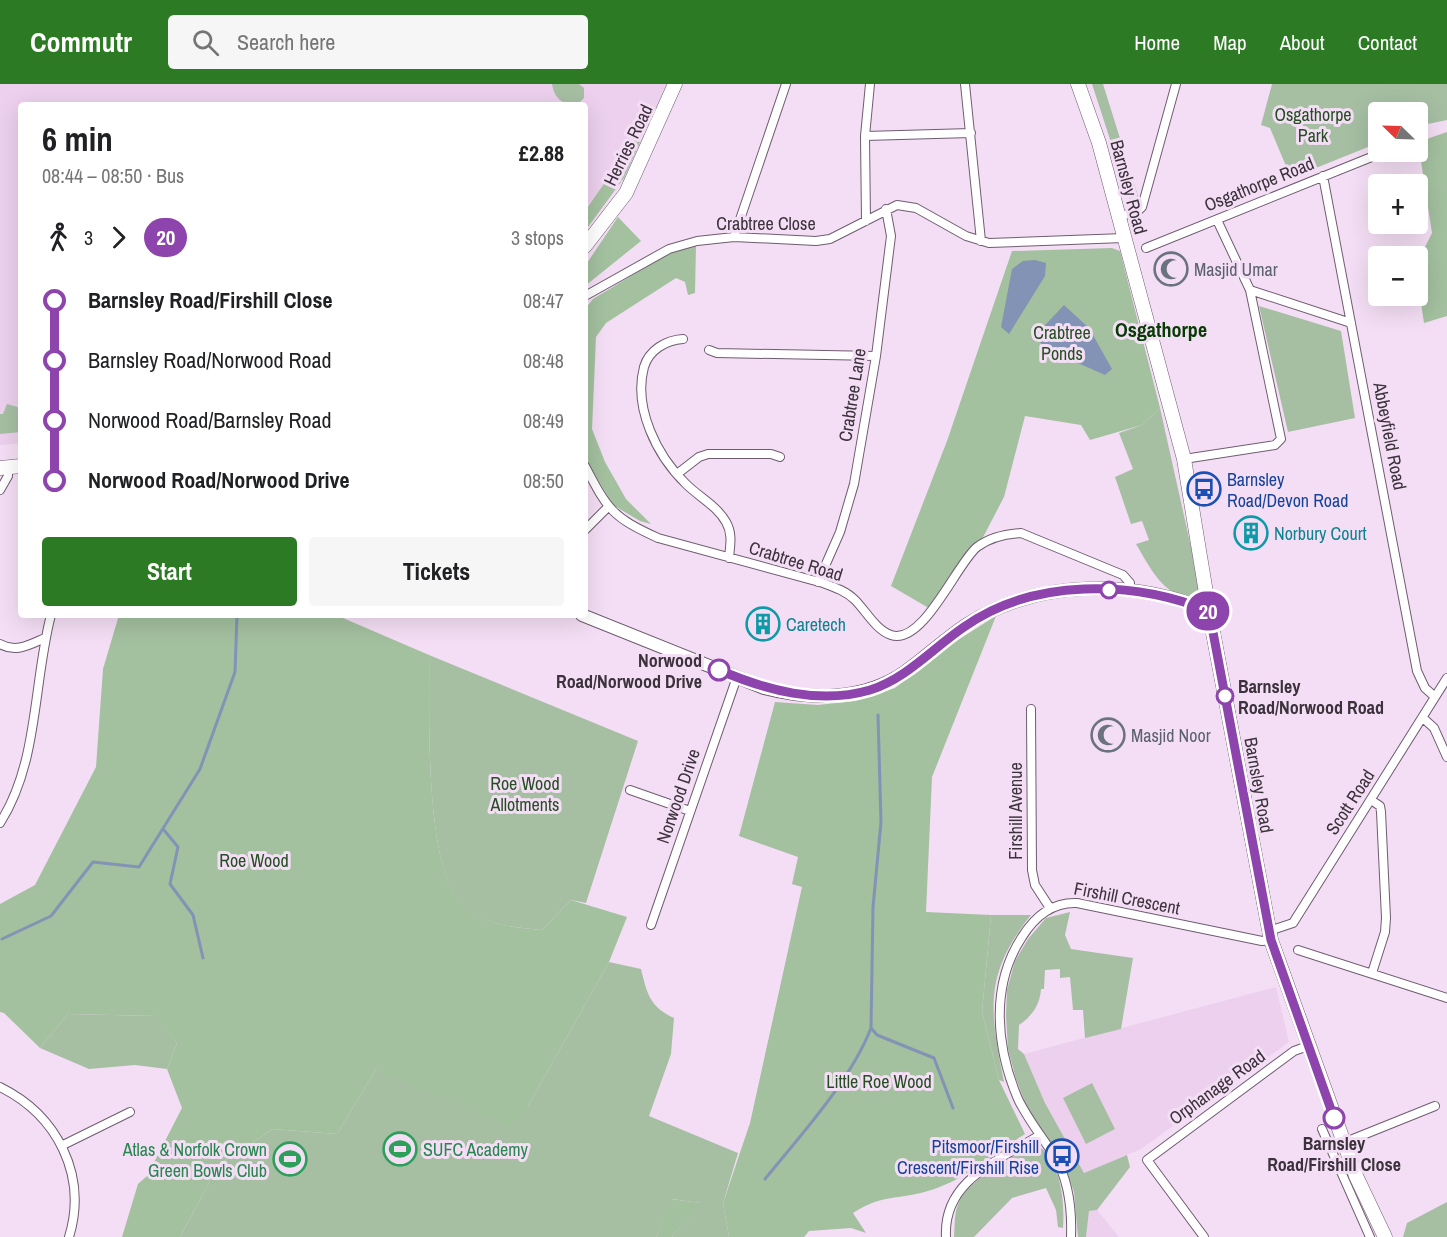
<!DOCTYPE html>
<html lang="en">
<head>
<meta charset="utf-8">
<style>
	body { margin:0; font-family:"Archivo Narrow",sans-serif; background:#f6f6f6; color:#202124; height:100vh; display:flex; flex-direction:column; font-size:22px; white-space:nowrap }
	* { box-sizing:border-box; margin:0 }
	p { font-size:20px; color:#757577 }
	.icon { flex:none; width:33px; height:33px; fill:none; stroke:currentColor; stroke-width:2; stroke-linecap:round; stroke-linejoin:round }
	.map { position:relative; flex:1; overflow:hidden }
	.drawer { position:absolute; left:18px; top:18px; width:570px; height:516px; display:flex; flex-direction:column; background:#fff; border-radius:6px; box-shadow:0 6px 24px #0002 }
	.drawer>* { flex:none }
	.badge { padding:0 12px; border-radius:20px; font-size:21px; line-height:39px }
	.needle { width:39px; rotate:293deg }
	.fabs { position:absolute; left:1368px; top:18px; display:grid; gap:12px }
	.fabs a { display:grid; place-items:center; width:60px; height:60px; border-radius:6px; background:#fff; box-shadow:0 6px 24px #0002; font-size:30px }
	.map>.badge { position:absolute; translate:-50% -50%; box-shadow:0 0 0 3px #fff }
	.legs { display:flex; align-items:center; gap:9px; height:66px; padding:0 24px; font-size:20px }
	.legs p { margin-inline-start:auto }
	.summary { display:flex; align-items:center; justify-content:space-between; height:102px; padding:0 24px }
	h1 { font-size:33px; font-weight:800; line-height:45px }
	.action { display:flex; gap:12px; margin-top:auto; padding:12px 24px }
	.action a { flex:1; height:69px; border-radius:6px; background:#2c7a23; color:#fff; font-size:24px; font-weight:800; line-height:69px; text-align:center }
	.action a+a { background:#f6f6f6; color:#202124 }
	ul { padding:0 24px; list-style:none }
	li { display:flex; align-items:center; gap:21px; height:60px; font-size:22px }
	li i { display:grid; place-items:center; width:9px; height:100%; margin:0 8px; background:currentColor }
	li i::after { content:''; width:15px; height:15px; margin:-8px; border:4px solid; border-radius:50%; background:#fff }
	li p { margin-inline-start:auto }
	li:first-child i { background:linear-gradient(#0000 50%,currentColor 0) }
	li:last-child i { background:linear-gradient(currentColor 50%,#0000 0) }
	header { display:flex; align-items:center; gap:36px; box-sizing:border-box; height:84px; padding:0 30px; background:#2c7a23; color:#fff }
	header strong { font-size:28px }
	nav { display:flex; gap:33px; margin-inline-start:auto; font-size:21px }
	.search { width:420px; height:54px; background:#f6f6f6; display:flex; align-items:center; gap:15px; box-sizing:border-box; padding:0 21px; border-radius:6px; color:#757577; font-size:22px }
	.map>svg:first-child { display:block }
	.built { fill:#ecd0ed }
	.green { fill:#a6bfa3 }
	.forest { fill:#a3c09f }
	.water { fill:#8293b6 }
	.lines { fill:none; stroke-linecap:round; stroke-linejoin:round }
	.stream { stroke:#8293b6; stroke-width:3 }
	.street-casing { stroke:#6f5c70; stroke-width:10 }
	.secondary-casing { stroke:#6f5c70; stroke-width:14 }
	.primary-casing { stroke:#6f5c70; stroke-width:15 }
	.street { stroke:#fff; stroke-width:8 }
	.secondary { stroke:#fff; stroke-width:12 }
	.primary { stroke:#fff; stroke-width:14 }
	.line-1-casing { stroke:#fff; stroke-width:14 }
	.line-1 { stroke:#8e44ad; stroke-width:9 }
	.stop-1-dot { fill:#fff; stroke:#8e44ad; stroke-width:3 }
	.labels { text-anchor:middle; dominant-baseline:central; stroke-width:6; stroke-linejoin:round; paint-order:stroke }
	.park-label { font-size:18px; fill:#254f22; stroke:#f4def5 }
	.street-label { font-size:18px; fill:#3b323b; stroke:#f4def5 }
	.worship-label { font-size:18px; fill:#5b616d; stroke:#f4def5; text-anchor:start }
	.transit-label { font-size:18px; fill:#164399; stroke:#f4def5; text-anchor:start }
	.culture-label { font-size:18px; fill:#0d838f; stroke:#f4def5; text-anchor:start }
	.stop-label { font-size:18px; font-weight:bold; fill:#3b323b; stroke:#f4def5; text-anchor:end }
	.leisure-label { font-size:18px; fill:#27864d; stroke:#f4def5; text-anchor:end }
	.neighbourhood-label { font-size:20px; font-weight:bold; fill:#063b02; stroke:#f4def5 }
</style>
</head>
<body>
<header>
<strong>Commutr</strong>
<div class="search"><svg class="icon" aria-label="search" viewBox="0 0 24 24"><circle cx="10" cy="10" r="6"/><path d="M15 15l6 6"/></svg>Search here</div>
<nav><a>Home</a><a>Map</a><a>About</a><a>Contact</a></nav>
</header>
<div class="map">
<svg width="1447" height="1153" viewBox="0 0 1447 1153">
	<rect width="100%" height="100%" fill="#f4def5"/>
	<path class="built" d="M0 0H667L624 94 585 147V21H21V359L0 361Z
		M1276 903 1289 958 1141 1065 1084 1089 1045 1019 1024 970Z
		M1097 1126 1119 1153H1086L1089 1127Z"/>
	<path class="green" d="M552 0H579L584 4V14L578 20C564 22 554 15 552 0Z
		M1092 0H1103L1139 115 1130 117Z
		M1272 0H1447V36L1418 42V28H1378V59L1291 94 1270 44 1261 41Z
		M1259 222 1341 247 1355 334 1288 348Z
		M7 320 21 324V348L0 350V330H3Z
		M1160 324 1201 508 1199 513C1165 517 1151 485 1136 460L1149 456 1142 437 1131 440 1115 393 1133 385 1119 349 1142 341Z
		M429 571 638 657 586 819 571 816 542 846C513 843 487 842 464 823 423 787 430 626 429 571Z
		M1070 828 1065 851 1071 865 1133 874 1121 945 1085 954 1083 926H1073L1070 893 1060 894V885L1045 886 1044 905H1041C1040 921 1032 932 1019 941L1018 965 1024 970 1045 1019 1084 1089 1127 1071 1130 1083 1097 1126 1089 1127 1086 1153H1078L1074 1108 1065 1082 1028 1026 1016 995 1008 965 1006 932 1007 906 1015 877 1028 855 1046 834Z
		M991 831H1031C983 891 990 927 1004 998L999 996 982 928Z
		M609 878 641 885C647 910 650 923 674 934L671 970 649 1032 738 1069 723 1119 729 1153H672L700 1119 672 1115 656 1153H180L219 1080 273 1045 337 1050 376 985 528 1022Z
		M68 930 157 932 177 959 167 985 135 981 89 985 40 964Z
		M1092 999 1115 1045 1086 1060 1063 1014Z
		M1037 1061C1061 1075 1065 1119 1063 1144L1058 1143 1056 1126 1046 1104 1012 1114 974 1153H954C955 1140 954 1127 960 1116 972 1093 1015 1071 1037 1061Z
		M1447 1118V1153H1403L1407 1139Z"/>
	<path class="forest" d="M1447 48V232L1424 239 1418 200V177L1432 149 1418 58Z
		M636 54 640 58 624 94 585 147V127Z
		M618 133 641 157 585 202V182Z
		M696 162 695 209 688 211 685 198 676 194 606 239 596 253 592 345 605 378 626 415 651 440 640 437 613 421 585 374V225L593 215 669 169Z
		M1112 164 1120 167 1160 324 1142 341 1090 356 1081 341 1025 332 1004 413 979 461 931 525 927 523 891 502 947 357 1012 167Z
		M119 531H336L429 571C430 626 423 787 464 822 487 842 513 843 542 846L571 816 627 833 609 878 528 1022 510 1043 376 985 337 1050 273 1045 219 1080 180 1153H122L138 1100 147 1092 182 1024 167 985 177 959 156 932 68 930 40 964 4 929 0 928V820L35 801 96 683 103 585Z
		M996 532 932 693 926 828 991 831 982 928 999 996 1025 1050C995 1069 962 1098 928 1107 898 1116 882 1110 853 1129L866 1149 851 1144 809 1147 804 1153H729L723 1119 750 1039 802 803 792 800 798 773 739 752 775 618 818 621 855 617 895 604 953 559Z
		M671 1115 701 1119 672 1153H656Z"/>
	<path class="water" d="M1035 176 1046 179 1045 192 1009 250 1001 243 1012 185 1023 177Z
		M1064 221 1089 244 1112 285 1105 291 1071 276 1047 271 1041 259 1033 254Z"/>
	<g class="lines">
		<path class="stream" d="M164 746 178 763 170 800 193 831 203 874
			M2 855 51 832 93 778 139 783 200 685 235 588 237 531
			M871 944 877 951 934 974 953 1024
			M765 1095C800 1052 851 996 871 944L873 823 881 738 878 631"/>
		<defs>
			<path id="street" d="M965 0 981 157
				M865 52 971 49
				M1323 92 1417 587 1425 604 1435 613
				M1118 133 1138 127 1142 123 1176 0
				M1217 136 1250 206 1351 239
				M866 137 865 52 870 0
				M734 153 786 0
				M1146 164 1384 68
				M585 212 669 165 697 157 734 153 816 157 830 155 897 121 916 124 966 152 989 159 1124 154
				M683 255C666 256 649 266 644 283 633 324 657 372 686 400 699 413 717 422 726 438 733 450 730 462 729 474
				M709 266 717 269 876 272
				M1184 375 1275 361 1281 355 1250 206
				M585 382C608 426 612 433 658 454L823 499C834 503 846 507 855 516 866 527 876 546 891 551 923 562 957 479 977 463 990 453 1005 450 1021 449L1123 491 1130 499V506
				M677 390 699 373 708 370H771L780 373
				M0 406 8 392V383
				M585 446 607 424
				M818 498 840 448 854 400 876 272 891 152 886 125
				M0 560C16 569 29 561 45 554
				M1031 625 1032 786 1035 801 1050 824
				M1423 634 1434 644 1447 673
				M630 706 690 727
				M1371 716 1380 722 1381 728 1386 834 1385 848 1372 889
				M0 739C39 678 33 599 51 531
				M651 841 737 593
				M1269 847 1293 839 1447 594
				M1298 866 1447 914
				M0 1003C57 1031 88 1091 69 1153
				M1322 1045 1370 1153
				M1343 1059 1435 1022
				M63 1061 130 1028
				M946 1153C943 1096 998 1077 1040 1051
				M1071 1153C1072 1126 1069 1097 1055 1073 1043 1054 1028 1036 1018 1015 996 963 990 902 1022 853 1035 832 1052 818 1077 819L1262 857 1271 856
				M1204 1153 1147 1076 1294 967 1308 962"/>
			<path id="secondary" d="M582 531 764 604C811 616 864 617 905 588 926 573 945 555 966 541 1037 495 1133 495 1209 527"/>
			<path id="primary" d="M1078 0 1099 59 1184 375 1209 527 1271 856 1356 1092 1385 1153
				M585 162 626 109 675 0
				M0 384 21 382"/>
		</defs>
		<use href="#street" class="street-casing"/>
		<use href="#secondary" class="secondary-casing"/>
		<use href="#primary" class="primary-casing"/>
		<use href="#street" class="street"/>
		<use href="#secondary" class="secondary"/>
		<use href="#primary" class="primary"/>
	</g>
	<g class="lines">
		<defs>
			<path id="line-1" d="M719 586C766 606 819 621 870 606 906 595 933 564 964 543 1033 494 1133 496 1209 527L1271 856 1334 1034"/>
		</defs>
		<use href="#line-1" class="line-1-casing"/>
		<use href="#line-1" class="line-1"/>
	</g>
	<defs>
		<symbol id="mosque-ring" viewBox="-11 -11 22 22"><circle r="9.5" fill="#f4def5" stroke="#6b7280" stroke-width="1.5"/><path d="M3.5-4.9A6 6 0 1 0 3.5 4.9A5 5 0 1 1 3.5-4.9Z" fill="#6b7280"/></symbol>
		<symbol id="bus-ring" viewBox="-11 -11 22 22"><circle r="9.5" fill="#f4def5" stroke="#1a4fb4" stroke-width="1.5"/><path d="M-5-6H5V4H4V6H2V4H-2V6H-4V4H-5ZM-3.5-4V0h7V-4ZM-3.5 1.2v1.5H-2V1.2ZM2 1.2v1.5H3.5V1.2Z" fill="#1a4fb4"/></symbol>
		<symbol id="building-ring" viewBox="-11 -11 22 22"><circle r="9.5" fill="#f4def5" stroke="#0f9aa8" stroke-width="1.5"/><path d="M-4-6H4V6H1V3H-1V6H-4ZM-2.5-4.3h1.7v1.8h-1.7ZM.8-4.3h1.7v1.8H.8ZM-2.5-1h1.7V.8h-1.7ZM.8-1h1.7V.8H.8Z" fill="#0f9aa8"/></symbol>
		<symbol id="stadium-ring" viewBox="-11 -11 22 22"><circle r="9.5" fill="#f4def5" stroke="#2e9e5b" stroke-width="1.5"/><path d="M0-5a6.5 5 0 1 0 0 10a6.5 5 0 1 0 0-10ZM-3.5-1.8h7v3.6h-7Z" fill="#2e9e5b"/></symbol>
	</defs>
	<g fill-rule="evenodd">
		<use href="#mosque-ring" x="1152" y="166" width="38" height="38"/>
		<use href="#bus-ring" x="1185" y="386" width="38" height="38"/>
		<use href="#building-ring" x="1232" y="430" width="38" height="38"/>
		<use href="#building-ring" x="744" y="521" width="38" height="38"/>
		<use href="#mosque-ring" x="1089" y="632" width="38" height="38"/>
		<use href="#stadium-ring" x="381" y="1046" width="38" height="38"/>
		<use href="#bus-ring" x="1043" y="1053" width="38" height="38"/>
		<use href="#stadium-ring" x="271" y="1056" width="38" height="38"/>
	</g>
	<g class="stop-1-dot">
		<circle cx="1109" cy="506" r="8"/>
		<circle cx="719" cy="586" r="10"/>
		<circle cx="1225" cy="612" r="8"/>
		<circle cx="1334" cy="1034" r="10"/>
	</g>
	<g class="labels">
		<g class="park-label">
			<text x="1313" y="30">Osgathorpe<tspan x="1313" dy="21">Park</tspan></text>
			<text x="1062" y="248">Crabtree<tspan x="1062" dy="21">Ponds</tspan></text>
			<text x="525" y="699">Roe Wood<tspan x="525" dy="21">Allotments</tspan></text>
			<text x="254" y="776">Roe Wood</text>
			<text x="879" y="997">Little Roe Wood</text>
		</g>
		<g class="street-label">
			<text transform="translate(628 61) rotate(-64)">Herries Road</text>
			<text transform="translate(1259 100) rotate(-22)">Osgathorpe Road</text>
			<text transform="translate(1129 103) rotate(75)">Barnsley Road</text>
			<text x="766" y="139">Crabtree Close</text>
			<text transform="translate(852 311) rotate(-81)">Crabtree Lane</text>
			<text transform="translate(1390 352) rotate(79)">Abbeyfield Road</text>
			<text transform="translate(796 477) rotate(17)">Crabtree Road</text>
			<text transform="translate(1259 701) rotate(80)">Barnsley Road</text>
			<text transform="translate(678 712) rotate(-71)">Norwood Drive</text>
			<text transform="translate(1350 718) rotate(-57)">Scott Road</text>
			<text transform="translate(1015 727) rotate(-90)">Firshill Avenue</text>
			<text transform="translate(1127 814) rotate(11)">Firshill Crescent</text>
			<text transform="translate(1217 1003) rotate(-36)">Orphanage Road</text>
		</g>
		<g class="worship-label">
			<text x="1194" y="185">Masjid Umar</text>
			<text x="1131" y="651">Masjid Noor</text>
		</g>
		<g class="transit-label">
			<text x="1227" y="395">Barnsley<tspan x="1227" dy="21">Road/Devon Road</tspan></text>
			<text x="1039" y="1062" text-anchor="end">Pitsmoor/Firshill<tspan x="1039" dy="21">Crescent/Firshill Rise</tspan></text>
		</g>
		<g class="culture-label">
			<text x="1274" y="449">Norbury Court</text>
			<text x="786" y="540">Caretech</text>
		</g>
		<g class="stop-label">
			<text x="702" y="576">Norwood<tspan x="702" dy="21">Road/Norwood Drive</tspan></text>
			<text x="1238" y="602" text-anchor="start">Barnsley<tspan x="1238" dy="21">Road/Norwood Road</tspan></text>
			<text x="1334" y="1059" text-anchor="middle">Barnsley<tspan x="1334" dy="21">Road/Firshill Close</tspan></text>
		</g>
		<g class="leisure-label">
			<text x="267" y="1065">Atlas &amp; Norfolk Crown<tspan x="267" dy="21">Green Bowls Club</tspan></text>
			<text x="423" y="1065" text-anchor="start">SUFC Academy</text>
		</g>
		<g class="neighbourhood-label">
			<text x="1161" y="245">Osgathorpe</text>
		</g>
	</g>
</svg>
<div class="fabs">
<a><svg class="needle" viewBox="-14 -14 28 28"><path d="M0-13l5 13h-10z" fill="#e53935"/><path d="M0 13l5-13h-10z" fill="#757577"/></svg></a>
<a>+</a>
<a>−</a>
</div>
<b class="badge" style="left:1208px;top:527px;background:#8e44ad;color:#fff">20</b>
<section class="drawer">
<div class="summary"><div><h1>6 min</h1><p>08:44 – 08:50 · Bus</p></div><b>£2.88</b></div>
<div class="legs"><svg class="icon" aria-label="walk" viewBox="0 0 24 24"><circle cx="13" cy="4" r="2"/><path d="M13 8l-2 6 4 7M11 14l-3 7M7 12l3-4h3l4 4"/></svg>3<svg class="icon" aria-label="forward" viewBox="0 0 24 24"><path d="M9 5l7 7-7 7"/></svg><b class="badge" style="background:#8e44ad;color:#fff">20</b><p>3 stops</p></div>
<ul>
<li><i style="color:#8e44ad"></i><b>Barnsley Road/Firshill Close</b><p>08:47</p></li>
<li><i style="color:#8e44ad"></i><span>Barnsley Road/Norwood Road</span><p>08:48</p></li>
<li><i style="color:#8e44ad"></i><span>Norwood Road/Barnsley Road</span><p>08:49</p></li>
<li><i style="color:#8e44ad"></i><b>Norwood Road/Norwood Drive</b><p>08:50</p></li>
</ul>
<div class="action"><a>Start</a><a>Tickets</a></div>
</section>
</div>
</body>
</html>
